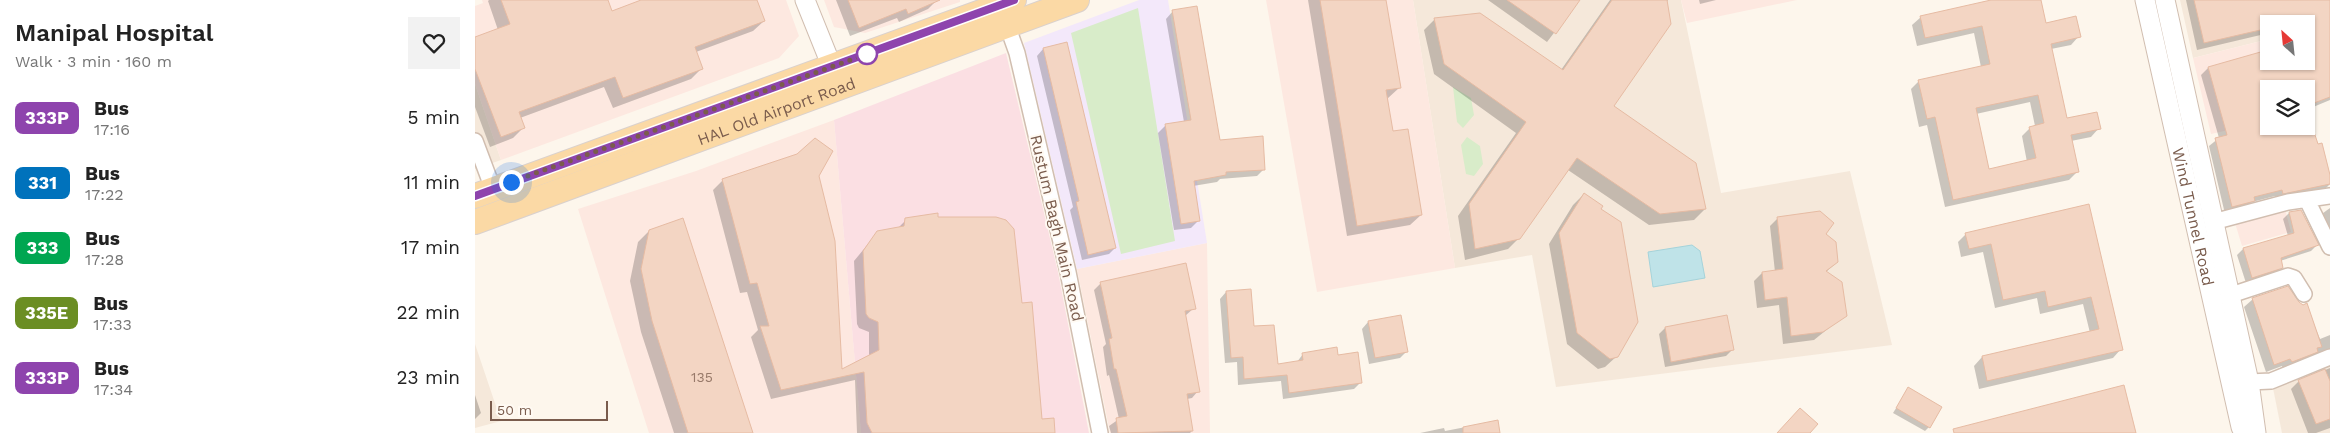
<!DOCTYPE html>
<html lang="en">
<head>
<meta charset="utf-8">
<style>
	body { margin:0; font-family:"Work Sans",sans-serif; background:#f2f2f2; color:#222; height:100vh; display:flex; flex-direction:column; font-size:19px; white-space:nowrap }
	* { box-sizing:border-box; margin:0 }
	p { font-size:16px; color:#767676 }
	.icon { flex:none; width:28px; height:28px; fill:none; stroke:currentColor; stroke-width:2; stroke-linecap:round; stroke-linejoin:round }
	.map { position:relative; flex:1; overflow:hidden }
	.drawer { display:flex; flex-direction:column; background:#fff; width:475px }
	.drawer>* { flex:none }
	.badge { padding:0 10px; border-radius:8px; font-size:18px; line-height:32px }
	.needle { width:32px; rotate:333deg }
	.buttons { position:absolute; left:1785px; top:15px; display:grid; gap:10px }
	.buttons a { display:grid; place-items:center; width:55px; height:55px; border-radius:0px; background:#fff; box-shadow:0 1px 4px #0004; font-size:25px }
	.scale { position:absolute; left:15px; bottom:12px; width:118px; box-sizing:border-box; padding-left:5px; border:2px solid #7a5c4d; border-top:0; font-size:14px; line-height:18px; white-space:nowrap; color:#7a5c4d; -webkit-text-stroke:4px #fffaf3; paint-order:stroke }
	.you { position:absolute; width:25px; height:25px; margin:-12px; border:4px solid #fff; border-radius:50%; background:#1a73e8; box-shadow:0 0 0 8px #1a73e833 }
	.map>.badge { position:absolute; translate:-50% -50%; box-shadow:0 0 0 2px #fff }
	.round { display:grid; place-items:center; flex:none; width:52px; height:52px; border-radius:0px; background:#f2f2f2 }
	.summary { display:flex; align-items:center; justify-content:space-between; height:85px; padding:0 15px }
	h1 { font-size:24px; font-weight:600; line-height:38px }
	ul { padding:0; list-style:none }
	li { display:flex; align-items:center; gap:15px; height:65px; padding:0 15px }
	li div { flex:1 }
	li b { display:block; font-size:19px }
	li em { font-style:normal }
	li .badge { min-width:55px; font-weight:700; text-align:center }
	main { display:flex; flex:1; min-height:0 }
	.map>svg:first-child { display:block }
	.residential { fill:#f5e8da }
	.commercial { fill:#fde8e0 }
	.education { fill:#f3e8fa }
	.medical { fill:#fbdfe3 }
	.green { fill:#d8ecc9 }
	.water { fill:#bfe3e8; stroke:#a5d3da }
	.shadow { fill:#0003; fill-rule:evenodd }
	.building { fill:#f3d5c3; stroke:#e6bba3; fill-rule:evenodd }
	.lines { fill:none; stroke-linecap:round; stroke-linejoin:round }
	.minor-casing { stroke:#d1beb0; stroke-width:18 }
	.tertiary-casing { stroke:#d1beb0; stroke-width:21 }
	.primary-casing { stroke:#dad1cd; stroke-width:26 }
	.minor { stroke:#fff; stroke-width:15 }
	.tertiary { stroke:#fff; stroke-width:19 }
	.primary { stroke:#fbd9a5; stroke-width:24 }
	.line-casing { stroke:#fff; stroke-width:11 }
	.line { stroke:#8e44ad; stroke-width:8 }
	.walk { stroke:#7a5c4d; stroke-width:5; stroke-dasharray:0 9 }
	.stop-dot { fill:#fff; stroke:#8e44ad; stroke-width:2.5 }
	.labels { text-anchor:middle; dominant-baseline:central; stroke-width:4; stroke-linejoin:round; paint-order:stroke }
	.number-label { font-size:14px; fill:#987a6a }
	.street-label { font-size:16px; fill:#7a5c4d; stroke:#fffaf3 }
</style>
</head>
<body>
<main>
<section class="drawer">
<div class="summary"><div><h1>Manipal Hospital</h1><p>Walk · 3 min · 160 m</p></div><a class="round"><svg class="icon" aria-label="heart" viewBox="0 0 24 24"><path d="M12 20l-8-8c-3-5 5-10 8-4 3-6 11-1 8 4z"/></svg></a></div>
<ul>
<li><span class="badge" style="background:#8e44ad;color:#fff">333P</span><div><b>Bus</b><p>17:16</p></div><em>5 min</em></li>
<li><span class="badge" style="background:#0072bc;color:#fff">331</span><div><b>Bus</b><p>17:22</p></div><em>11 min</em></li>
<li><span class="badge" style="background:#00a651;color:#fff">333</span><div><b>Bus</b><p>17:28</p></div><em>17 min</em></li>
<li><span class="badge" style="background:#6b8e23;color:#fff">335E</span><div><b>Bus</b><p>17:33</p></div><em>22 min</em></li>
<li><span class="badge" style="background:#8e44ad;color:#fff">333P</span><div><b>Bus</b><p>17:34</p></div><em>23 min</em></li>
</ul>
</section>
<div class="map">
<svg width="1855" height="433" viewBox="0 0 1855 433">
	<rect width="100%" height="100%" fill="#fdf6ec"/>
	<path class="residential" d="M938 0H1206L1246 193 1375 171 1417 345 1081 387 1057 255 980 268Z
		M1705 0H1814L1794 24V39L1718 58Z
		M0 84 26 160 0 169Z
		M0 344 26 421 0 428Z
		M1855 350V433H1807L1795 373Z"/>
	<path class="commercial" d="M7 0H311L324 36 304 58 26 160 0 84V6L8 3Z
		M349 0H485V2L390 33 359 27Z
		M791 0H938L980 268 842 292Z
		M1206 0H1322L1212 23Z
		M1794 39V121L1736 134 1718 58Z
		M359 120 386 433H174L103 209 221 171Z
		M1810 209 1816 232 1767 246 1760 223Z
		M732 243 735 433H635L602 269Z"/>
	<path class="education" d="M664 0H693L732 243 602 269 549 43Z"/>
	<path class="medical" d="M531 53 583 272 614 433H386L359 120Z"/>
	<path class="green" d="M663 8 700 241 646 254 596 33Z
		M978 87 996 98 999 115 988 128 982 122Z
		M992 137 1005 146 1008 164 999 176 991 174 986 145Z"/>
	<path class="water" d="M1217 245 1225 251 1230 278 1178 287 1173 252Z"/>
	<path class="shadow" d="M14 0H131L136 12 169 0H281L289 21 278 31 221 52 227 68 216 79 138 108 129 87 45 118 49 127 38 138 15 147 0 107V39L23 30 13 1Z
		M361 0H462L453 9 424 22 422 18 375 36Z
		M833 0H910L924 88 912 99 917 133 946 215 935 225 872 236Z
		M1013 0H1104L1072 42Z
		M1135 0H1193L1137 107 1230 209 1219 220 1174 225 1093 170 1044 238 1033 249 990 260 983 216 1041 133 959 74 949 30 960 19 1086 70Z
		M1224 0H1241L1225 4Z
		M1522 0H1565L1570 24 1604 36 1596 45 1576 49 1591 120 1624 128 1616 137 1596 141 1602 172 1594 180 1470 207 1452 125 1444 127 1436 89 1444 81 1506 67 1499 33 1442 46 1437 25 1446 17ZM1555 102 1560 126 1555 128 1547 136 1552 162 1513 170 1501 114Z
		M1711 0H1855V100L1831 110V89H1794V126H1831V113L1855 180V184L1849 190 1802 200 1800 196 1777 202 1772 208 1750 214 1734 146 1744 138 1726 75 1733 68 1794 51V61H1831V24H1794V33L1722 50Z
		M698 11 744 141 789 169 782 176 745 179 742 182 718 186 724 220 716 228 699 230 683 133 691 125 709 122 691 19Z
		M591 44 640 248 634 254 607 260 595 210 598 207 562 56 568 49Z
		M343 176 365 371 394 356V332L384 328 382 324 379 261 403 232 422 229 431 220 462 218 546 305 566 420 578 433H382L380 380 296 399 276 337 283 330 272 292 265 293 238 190 248 180Z
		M1109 194 1125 209 1142 356 1130 367 1123 369 1092 344 1074 244 1098 205Z
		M1613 205 1646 349 1638 358 1504 389 1499 366 1507 357 1615 333 1608 304 1565 314 1562 298 1520 308 1508 252 1486 257 1483 242 1491 234Z
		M1855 208V238L1844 216Z
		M1814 213 1842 245 1836 251 1805 261 1807 267 1801 273 1771 283 1762 255 1768 249 1813 236 1808 219Z
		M1303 218 1349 235 1362 262 1351 272 1370 315 1339 340 1308 344 1304 305 1282 308 1279 281 1287 273 1300 272 1295 226Z
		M174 231 276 433H199L166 332 155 281 163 242Z
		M626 283 719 308 710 316 723 391 717 398 712 399 717 431 715 433H636L634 426 644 419 634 375 632 376 628 347 631 344 619 290Z
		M751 292 778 328 801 365 822 362 828 354 862 356 886 382 879 389 808 399 806 381 763 385 762 362 750 363 745 299Z
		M1778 299 1823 303 1828 306 1831 305 1845 339 1855 335V361L1808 370 1807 366 1791 372 1769 307Z
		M893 322 932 351 925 358 894 364 887 329Z
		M1190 328 1257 350 1251 356 1190 367 1184 334Z
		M1855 368V428L1841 433H1833L1816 389 1824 381Z
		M1433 389 1454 427 1450 431 1418 413Z
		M0 395 6 413 0 419Z
		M1022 421 1024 433H945L969 428 970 431Z"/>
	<path class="building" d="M26 0H133L137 11 166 0H282L290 21 220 47 228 69 148 98 140 77 44 112 50 128 26 137 0 69V37L35 24Z
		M373 0H465L433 14 431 9 384 28Z
		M845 0H911L926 88 911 90 918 131 933 129 947 215 882 226Z
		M1032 0H1105L1081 34Z
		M1137 0H1192L1196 24 1139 106 1221 163 1231 209 1185 214 1102 158 1045 239 1000 249 994 204 1051 122 969 64 959 18 1005 13 1088 70Z
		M1516 0H1566L1571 23 1601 16 1606 37 1576 44 1592 118 1622 112 1626 129 1596 135 1604 172 1478 200 1460 117 1452 119 1443 80 1515 64 1507 26 1450 38 1445 16ZM1563 95 1569 123 1554 127 1561 158 1514 169 1501 108Z
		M1719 0H1855V97L1831 106V89H1794V126H1837L1843 144 1847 143 1855 175V184L1808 194 1807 190 1779 197 1780 201 1757 207 1740 138 1752 135 1733 67 1789 51 1792 61H1831V24H1794V28L1729 43Z
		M722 6 745 140 788 136 790 170 751 172V175L719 181 725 221 706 224 690 124 716 120 697 10Z
		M592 42 641 248 613 255 601 202 604 201 568 48Z
		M340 138 358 151 344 176 360 241 367 369 404 350 403 322 394 318 391 314 388 251 402 231 429 226 430 218 463 213V217H521L531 220 539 229 547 303 557 302 567 419 579 418 580 433H397L392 423 389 372 306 390 285 326H294L282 283 275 284 247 179 322 154Z
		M1109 193 1128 206 1126 209 1146 222 1163 322 1143 357 1135 359 1102 333 1084 233Z
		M1614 204 1648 350 1512 381 1507 356 1624 329 1616 297 1573 307 1570 291 1528 300 1516 244 1494 249 1490 233Z
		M1826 210 1844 245 1806 258 1808 268 1777 278 1768 248 1819 233 1814 212Z
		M1345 211 1359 223 1351 234 1361 242 1363 262 1351 271 1367 282 1372 316 1348 332 1316 336 1312 297 1290 300 1287 272 1308 269 1302 217Z
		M208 218 278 433H213L177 321 166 269 174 230Z
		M711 263 721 309 710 311 725 392 712 394 718 431 643 433 641 418 652 416 641 369H639L634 339 637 338 625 282Z
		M1813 286 1824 302 1828 305 1832 303 1847 347 1842 348 1843 352 1817 362 1815 359 1799 365 1777 298Z
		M776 289 779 326 799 325 803 364 828 360 827 353 862 347 863 355 883 352 887 383 814 393 812 375 769 379 768 357 756 358 751 291Z
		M926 315 933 352 900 358 893 321Z
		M1252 315 1259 350 1196 362 1190 327Z
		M1850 369 1855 381V419L1841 424 1823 380Z
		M1649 385 1661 433H1479L1478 429Z
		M1433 387 1467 407 1455 428 1421 408Z
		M1325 408 1343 424 1335 433H1302Z
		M1023 420 1025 433H988V427Z"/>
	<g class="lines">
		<defs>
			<path id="minor" d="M532 25 542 53 593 272 625 433
				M0 141 18 189
				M1832 200 1855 247
				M1738 222 1813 202 1855 196
				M1753 296 1813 276 1819 278 1829 294
				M1774 382 1796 381 1855 357"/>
			<g id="tertiary">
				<path d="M330 0 361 77"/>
				<path id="s1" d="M1670 0 1766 427 1769 433"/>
				<path d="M1690 0 1774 382 1781 433"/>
			</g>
			<g id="primary">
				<path d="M0 196 539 0"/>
				<path id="s2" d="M0 222 602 0"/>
			</g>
		</defs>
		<use href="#minor" class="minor-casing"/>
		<use href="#tertiary" class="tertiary-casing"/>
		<use href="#primary" class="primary-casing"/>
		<use href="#minor" class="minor"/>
		<use href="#tertiary" class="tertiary"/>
		<use href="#primary" class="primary"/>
	</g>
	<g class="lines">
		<defs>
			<path id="line" d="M0 196 539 0"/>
		</defs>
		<use href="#line" class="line-casing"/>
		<use href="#line" class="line"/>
		<path class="walk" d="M36 182 395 53 392 54"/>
	</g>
	<circle class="stop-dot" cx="392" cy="54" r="10"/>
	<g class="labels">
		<g class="number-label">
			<text x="227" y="377">135</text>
		</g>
		<g class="street-label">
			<text stroke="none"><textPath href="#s2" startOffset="321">HAL Old Airport Road</textPath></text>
			<text stroke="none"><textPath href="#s1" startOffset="222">Wind Tunnel Road</textPath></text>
			<text transform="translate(582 228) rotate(77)">Rustum Bagh Main Road</text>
		</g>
	</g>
</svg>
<div class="buttons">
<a><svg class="needle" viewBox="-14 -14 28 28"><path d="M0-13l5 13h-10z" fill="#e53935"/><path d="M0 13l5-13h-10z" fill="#767676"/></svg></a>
<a><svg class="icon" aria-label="layers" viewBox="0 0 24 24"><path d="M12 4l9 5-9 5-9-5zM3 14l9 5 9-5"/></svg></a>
</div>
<div class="scale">50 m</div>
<div class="you" style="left:36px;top:182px"></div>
</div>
</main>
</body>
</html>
